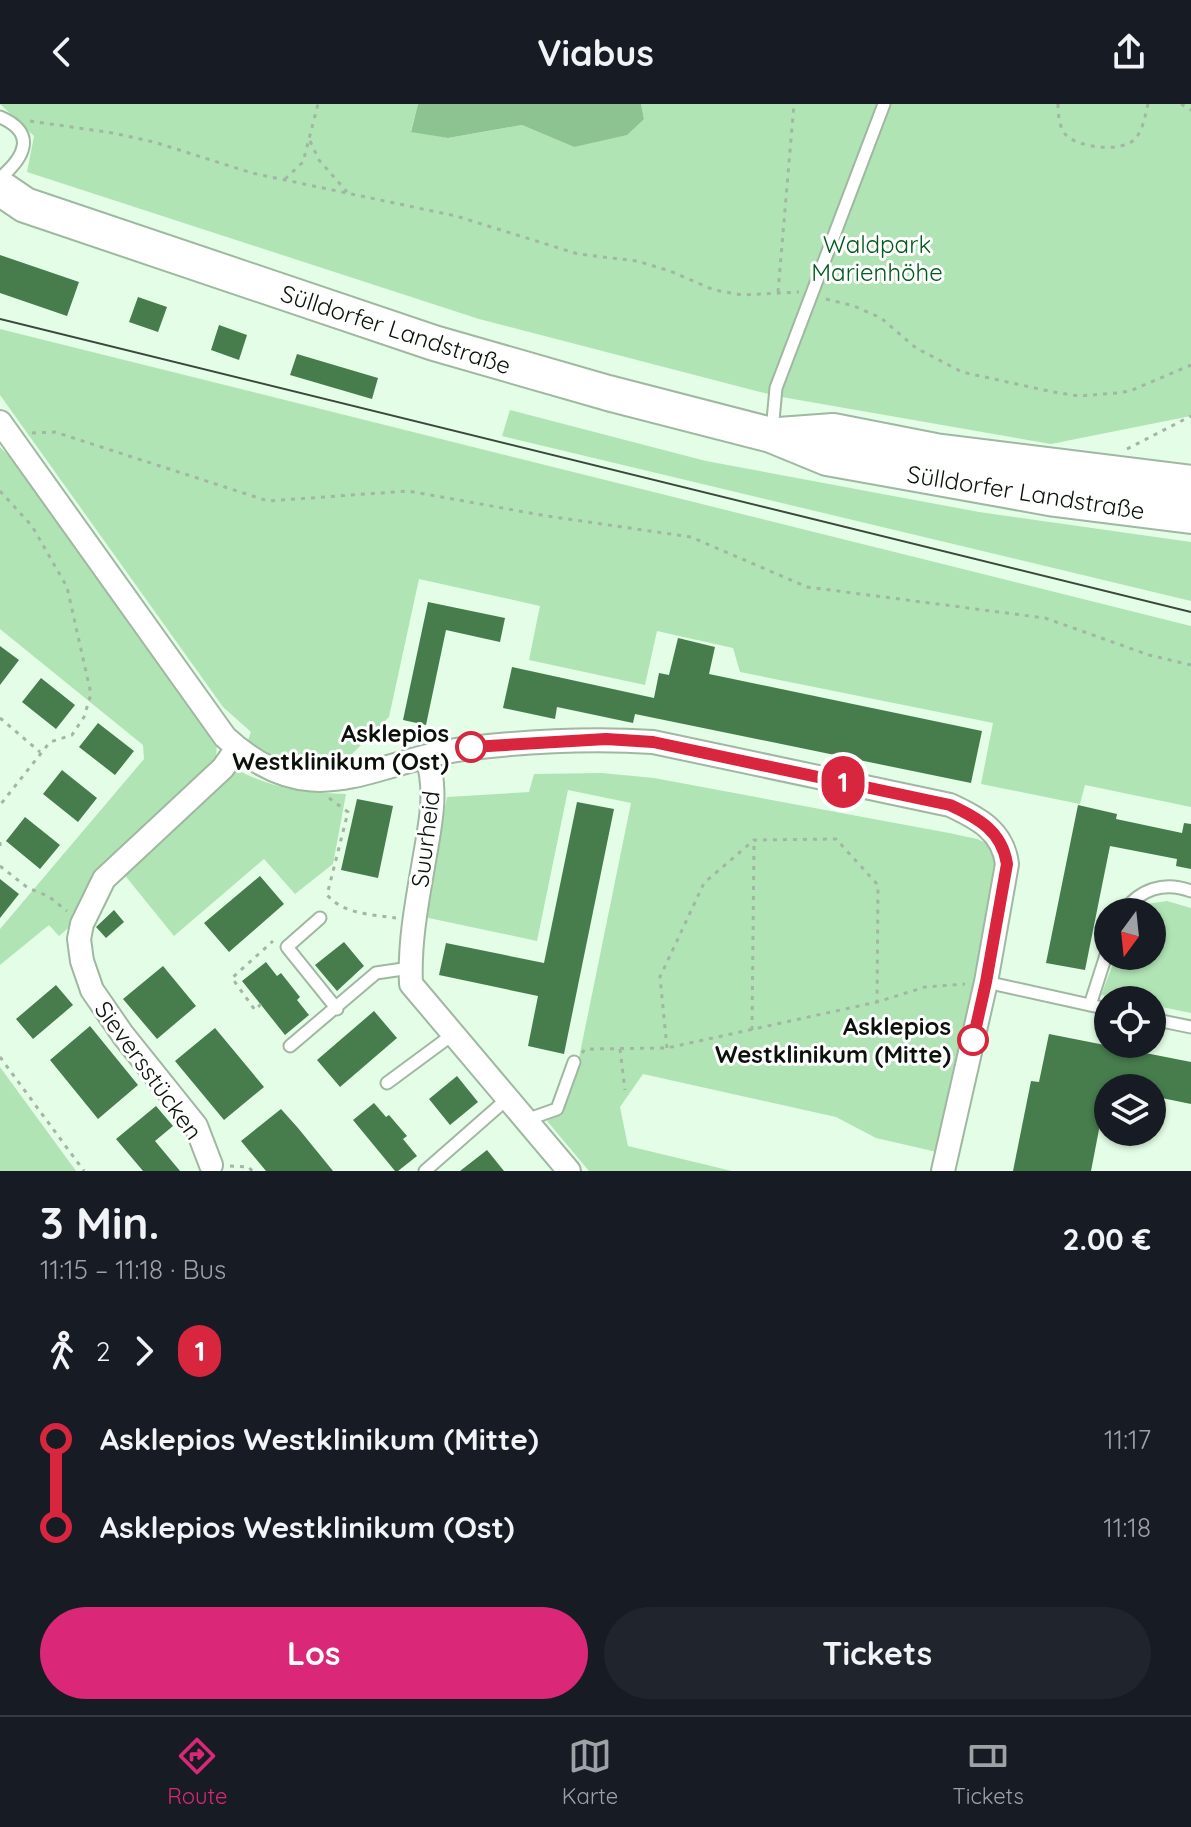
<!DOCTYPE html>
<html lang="de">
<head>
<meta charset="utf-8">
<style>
	body { margin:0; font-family:Quicksand,sans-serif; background:#20242c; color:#f1f3f6; height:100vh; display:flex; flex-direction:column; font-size:30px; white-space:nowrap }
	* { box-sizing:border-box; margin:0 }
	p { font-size:26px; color:#9ea1a6 }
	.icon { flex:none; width:44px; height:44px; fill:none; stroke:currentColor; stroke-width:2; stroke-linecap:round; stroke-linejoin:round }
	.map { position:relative; height:1067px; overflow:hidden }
	.panel { display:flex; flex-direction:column; background:#171b24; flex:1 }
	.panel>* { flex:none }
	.badge { padding:0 16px; border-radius:26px; font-size:28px; line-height:52px }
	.needle { width:52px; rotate:195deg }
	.fabs { position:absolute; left:1094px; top:794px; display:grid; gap:16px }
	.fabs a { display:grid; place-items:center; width:72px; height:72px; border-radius:50%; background:#171b24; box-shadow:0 2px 6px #0004; font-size:40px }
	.map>.badge { position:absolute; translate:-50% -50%; box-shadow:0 0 0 4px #fff }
	.legs { display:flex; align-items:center; gap:12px; height:88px; padding:0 40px; font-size:26px }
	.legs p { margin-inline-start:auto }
	.overview { display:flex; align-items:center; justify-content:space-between; height:136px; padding:0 40px }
	h1 { font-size:44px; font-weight:700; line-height:60px }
	.cta { display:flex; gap:16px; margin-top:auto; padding:16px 40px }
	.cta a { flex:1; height:92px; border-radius:48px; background:#db2777; color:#fff; font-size:32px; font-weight:700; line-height:92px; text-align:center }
	.cta a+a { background:#20242c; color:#f1f3f6 }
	ul { padding:0 40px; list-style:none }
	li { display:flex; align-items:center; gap:28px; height:88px; font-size:30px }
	li i { display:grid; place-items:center; width:12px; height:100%; margin:0 10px; background:currentColor }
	li i::after { content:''; width:20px; height:20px; margin:-10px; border:6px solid; border-radius:50%; background:#171b24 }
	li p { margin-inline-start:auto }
	li:first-child i { background:linear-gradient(#0000 50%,currentColor 0) }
	li:last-child i { background:linear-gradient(currentColor 50%,#0000 0) }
	header { display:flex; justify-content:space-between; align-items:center; height:104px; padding:0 40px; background:#171b24; font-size:36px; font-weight:700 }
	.dock { display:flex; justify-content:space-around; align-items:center; height:112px; border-top:2px solid #363941; background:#171b24; font-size:22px; color:#9ea1a6 }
	.dock a { display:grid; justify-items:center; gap:4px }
	.dock .selected { color:#db2777 }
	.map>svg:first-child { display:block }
	.green { fill:#b1e4b5 }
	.water { fill:#8cc390 }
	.building { fill:#477c4d }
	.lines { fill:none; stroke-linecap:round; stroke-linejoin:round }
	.service-casing { stroke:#a0b7a1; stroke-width:15 }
	.minor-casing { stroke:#a0b7a1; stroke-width:26 }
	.primary-casing { stroke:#a0b7a1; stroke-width:38 }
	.path { stroke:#a2b6a4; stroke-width:3; stroke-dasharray:4 6; stroke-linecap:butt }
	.service { stroke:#fff; stroke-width:11 }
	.minor { stroke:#fff; stroke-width:22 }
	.primary { stroke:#fff; stroke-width:34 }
	.tram { stroke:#3c483d; stroke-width:2 }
	.line-1-casing { stroke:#fff; stroke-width:18 }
	.line-1 { stroke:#d7263d; stroke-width:12 }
	.stop-1-dot { fill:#fff; stroke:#d7263d; stroke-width:4 }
	.labels { text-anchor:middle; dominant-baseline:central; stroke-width:6; stroke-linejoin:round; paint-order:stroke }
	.park-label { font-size:24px; fill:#025b1d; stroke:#fff }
	.street-label { font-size:24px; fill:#0a120a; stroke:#fff }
	.stop-label { font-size:24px; font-weight:bold; fill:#0a120a; stroke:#fff; text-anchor:end }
</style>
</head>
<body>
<header><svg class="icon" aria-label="back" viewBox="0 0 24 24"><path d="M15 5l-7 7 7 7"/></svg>Viabus<svg class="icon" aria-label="share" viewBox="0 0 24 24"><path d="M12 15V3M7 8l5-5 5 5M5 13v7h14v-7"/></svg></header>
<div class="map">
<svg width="1191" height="1067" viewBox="0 0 1191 1067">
	<rect width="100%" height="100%" fill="#e4fde6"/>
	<path class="green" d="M0 0H418L411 27 448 34 522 21 574 43 644 15 641 0H1191V312L1051 340 776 292 479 215 27 68 34 32Z
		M0 225 1191 522V703L1085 681 1080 700 981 680 993 619 740 568 733 544 657 527 645 581 529 556 540 502 419 475 389 613 335 667 295 666 246 642 251 628 223 603 0 291Z
		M510 306 706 357 979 408 1191 438V497L502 332Z
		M0 343 25 368 217 637 216 657 74 819 59 832 49 821 0 861V825L144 655 143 641 0 525Z
		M236 665C272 685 307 689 346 690L333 760 295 790 264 755 174 832 123 769Z
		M602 669 654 674 949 729 977 735 1002 746 998 777 937 1048 876 1034 836 1013 643 970 620 1003 628 1042 732 1067H589L547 1017 559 1009 578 959 631 699 568 686 537 837 424 813 447 693 529 688 534 670Z
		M1167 797 1191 804V909L1152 901V896H1127L1101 891 1116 852H1152V808H1136L1147 800Z
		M0 963 76 1067H0Z"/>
	<path class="water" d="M418 0H641L644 15 627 31 574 43 522 21 448 34 411 28Z"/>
	<path class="building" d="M0 151 79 178 67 212 0 189Z
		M138 193 167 203 158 228 129 218Z
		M219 221 247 231 239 256 211 246Z
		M297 250 378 274 372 295 290 271Z
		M428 498 505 514 500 538 446 526 426 621 403 616Z
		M678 534 715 543 709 570 982 627 971 679 635 610 633 619 557 603 555 615 503 604 512 563 654 594 659 569 669 571Z
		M0 542 19 556 0 581Z
		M41 574 75 601 56 625 22 598Z
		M98 619 134 647 115 671 79 643Z
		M62 666 97 694 78 718 43 690Z
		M357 695 393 702 378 774 341 766Z
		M577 698 614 705 564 950 528 942 538 892 439 871 446 839 544 859Z
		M1078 701 1117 710 1116 715 1182 729 1184 719 1191 720V765L1176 762 1177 755 1110 742 1085 866 1046 859Z
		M25 713 60 741 40 765 6 737Z
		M260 772 284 800 229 848 204 819Z
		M0 775 19 790 0 814Z
		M114 806 124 818 106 834 96 823Z
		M344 838 364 862 337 887 315 861Z
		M266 858 277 872 281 869 300 893 297 896 309 911 285 931 242 877Z
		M163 862 196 902 157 935 123 895Z
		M56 881 73 901 33 935 16 915Z
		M374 907 397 934 340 983 317 956Z
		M90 922 138 981 98 1015 50 956Z
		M215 924 264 983 224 1016 175 957Z
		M1049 930 1191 958V1000L1152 992V984H1107L1091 1067H1013L1031 977 1039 978Z
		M457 972 478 998 450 1021 429 995Z
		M374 999 386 1013 389 1011 407 1032 403 1035 417 1052 398 1067H395L353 1016Z
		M156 1002 173 1022 155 1037 180 1067H143L116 1035Z
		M281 1005 298 1024 333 1067H266L241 1037Z
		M487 1046 504 1067H460Z"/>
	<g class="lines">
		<defs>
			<path id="service" d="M0 13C37 29 25 53 0 74
				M772 327 776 284 884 0
				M1123 808C1140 785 1164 777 1191 787
				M320 814 287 843 337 905
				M986 878 1108 905
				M1090 901 1108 845
				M1152 915 1191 923
				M290 942 376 869 410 864
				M387 979 452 931
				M526 1016 557 1005 574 958
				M425 1067 507 995"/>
			<path id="minor" d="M0 318 225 633C315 716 372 655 471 644 532 637 593 634 653 638L950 701C978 714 1003 727 1007 760L986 878 943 1067
				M427 653C438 689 430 721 424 757 417 798 409 839 411 880L569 1067
				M211 1061 196 1022 123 931 92 886 82 857 79 835 82 820 104 775 223 664 237 644"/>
			<path id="primary" d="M0 84 25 101 434 239 608 289 771 331 827 354 1055 395 1191 412
				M779 331 833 327 935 347 1191 379"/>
		</defs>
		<use href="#service" class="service-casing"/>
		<use href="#minor" class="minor-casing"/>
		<use href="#primary" class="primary-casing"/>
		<path class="path" d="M1058 0C1058 10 1059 22 1065 30 1077 44 1122 49 1135 35 1143 26 1145 12 1148 0
			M1181 0 1191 6
			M30 17 113 29 154 38 252 69 456 112 578 150 637 157 670 167 714 186 742 191 799 188
			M310 37 319 56 347 88
			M285 75 303 58 318 0
			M778 188 794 0
			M826 195 854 202 881 214 916 244 962 268 1053 288 1079 292 1117 289 1130 287 1191 261
			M32 329 55 328 268 397 408 387 547 412 691 433 807 483 1045 514 1149 551 1191 561
			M1127 345 1191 312
			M0 387 32 422 67 483 91 590 84 613 72 631 50 638 0 701
			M0 614 40 648
			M329 694 348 708 327 791C345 811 371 810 396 814
			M0 738V743
			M0 762 28 784 48 792 67 807
			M261 900 255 906 232 874 273 837
			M752 926 754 738
			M667 944 660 873 704 779 754 736 836 735 878 781 877 898
			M620 945 625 986
			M582 949 585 945 667 944 877 898 925 883 965 880
			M0 953 84 1067
			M230 1062 249 1063 252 1067"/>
		<use href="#service" class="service"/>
		<use href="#minor" class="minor"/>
		<use href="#primary" class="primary"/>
		<path class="tram" d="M0 215 1191 508"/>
	</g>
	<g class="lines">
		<defs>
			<path id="line-1" d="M471 643 606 635 653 638 950 701C978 714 1002 727 1007 760L986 878 973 936"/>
		</defs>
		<use href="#line-1" class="line-1-casing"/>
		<use href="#line-1" class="line-1"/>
	</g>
	<g class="stop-1-dot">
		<circle cx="471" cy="643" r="14"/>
		<circle cx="973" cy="936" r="14"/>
	</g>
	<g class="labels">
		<g class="park-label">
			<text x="877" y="140">Waldpark<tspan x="877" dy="28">Marienhöhe</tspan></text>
		</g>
		<g class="street-label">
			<text transform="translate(396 225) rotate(18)">Sülldorfer Landstraße</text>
			<text transform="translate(1026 388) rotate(9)">Sülldorfer Landstraße</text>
			<text transform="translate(425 735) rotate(-83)">Suurheid</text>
			<text transform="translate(149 966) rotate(54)">Sieversstücken</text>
		</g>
		<g class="stop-label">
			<text x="449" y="629">Asklepios<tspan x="449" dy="28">Westklinikum (Ost)</tspan></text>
			<text x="951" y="922">Asklepios<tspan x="951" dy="28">Westklinikum (Mitte)</tspan></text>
		</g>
	</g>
</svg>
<div class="fabs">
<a><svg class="needle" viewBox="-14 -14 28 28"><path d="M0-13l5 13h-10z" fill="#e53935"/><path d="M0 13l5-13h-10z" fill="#9ea1a6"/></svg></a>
<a><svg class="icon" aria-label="locate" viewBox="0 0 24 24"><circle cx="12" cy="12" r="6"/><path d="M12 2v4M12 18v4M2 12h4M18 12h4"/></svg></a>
<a><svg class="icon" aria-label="layers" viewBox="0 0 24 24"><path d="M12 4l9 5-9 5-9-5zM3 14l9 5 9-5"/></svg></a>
</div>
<b class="badge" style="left:843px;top:678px;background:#d7263d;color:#fff">1</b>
</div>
<section class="panel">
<div class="overview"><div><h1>3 Min.</h1><p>11:15 – 11:18 · Bus</p></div><b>2.00 €</b></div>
<div class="legs"><svg class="icon" aria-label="walk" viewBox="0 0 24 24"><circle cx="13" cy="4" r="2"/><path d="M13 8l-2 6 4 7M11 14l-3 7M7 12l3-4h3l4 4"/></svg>2<svg class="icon" aria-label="forward" viewBox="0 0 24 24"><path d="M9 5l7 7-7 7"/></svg><b class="badge" style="background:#d7263d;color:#fff">1</b></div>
<ul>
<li><i style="color:#d7263d"></i><b>Asklepios Westklinikum (Mitte)</b><p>11:17</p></li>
<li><i style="color:#d7263d"></i><b>Asklepios Westklinikum (Ost)</b><p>11:18</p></li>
</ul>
<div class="cta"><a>Los</a><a>Tickets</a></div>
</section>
<nav class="dock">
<a class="selected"><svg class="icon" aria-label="directions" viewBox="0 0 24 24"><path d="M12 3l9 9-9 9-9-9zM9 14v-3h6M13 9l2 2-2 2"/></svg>Route</a>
<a><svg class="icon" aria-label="map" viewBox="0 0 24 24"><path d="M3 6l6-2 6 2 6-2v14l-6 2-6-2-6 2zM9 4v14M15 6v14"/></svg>Karte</a>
<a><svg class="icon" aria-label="tickets" viewBox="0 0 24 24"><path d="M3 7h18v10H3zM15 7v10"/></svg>Tickets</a>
</nav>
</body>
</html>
